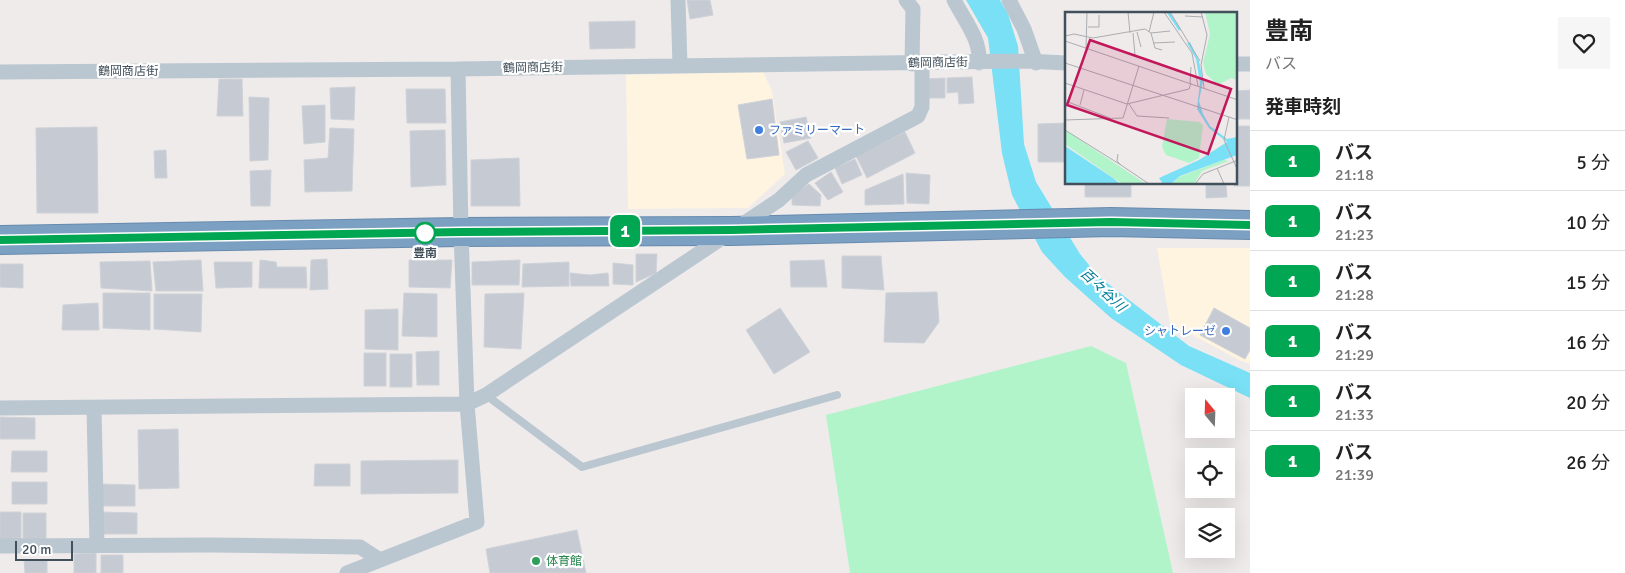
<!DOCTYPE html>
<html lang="ja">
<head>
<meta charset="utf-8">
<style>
	body { margin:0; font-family:Signika,"Noto Sans JP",sans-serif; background:#f6f6f6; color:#222; height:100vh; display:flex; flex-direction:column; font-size:19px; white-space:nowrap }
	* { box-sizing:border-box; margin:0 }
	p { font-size:16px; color:#767676 }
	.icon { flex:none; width:28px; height:28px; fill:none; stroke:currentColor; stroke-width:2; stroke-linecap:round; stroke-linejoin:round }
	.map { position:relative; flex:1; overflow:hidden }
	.sheet { display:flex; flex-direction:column; background:#fff; width:375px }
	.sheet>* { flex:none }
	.badge { padding:0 10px; border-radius:8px; font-size:18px; line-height:32px }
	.needle { width:32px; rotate:341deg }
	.tools { position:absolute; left:1185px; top:388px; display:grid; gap:10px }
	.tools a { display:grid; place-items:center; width:50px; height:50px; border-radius:0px; background:#fff; box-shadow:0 5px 20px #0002; font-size:25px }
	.scale { position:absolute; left:15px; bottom:12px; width:58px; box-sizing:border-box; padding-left:5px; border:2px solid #42505b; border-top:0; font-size:14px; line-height:18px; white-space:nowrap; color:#42505b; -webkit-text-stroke:4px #fff; paint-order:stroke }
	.map>.badge { position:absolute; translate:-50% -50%; box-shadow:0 0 0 2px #fff }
	h2 { padding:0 15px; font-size:19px; line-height:45px }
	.round { display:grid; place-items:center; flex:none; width:52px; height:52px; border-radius:0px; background:#f6f6f6 }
	.head { display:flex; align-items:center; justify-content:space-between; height:85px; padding:0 15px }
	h1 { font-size:24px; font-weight:700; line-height:38px }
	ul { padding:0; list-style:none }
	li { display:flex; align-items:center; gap:15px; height:60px; padding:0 15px; border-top:1px solid #e0e0e0 }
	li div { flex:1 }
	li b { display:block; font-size:19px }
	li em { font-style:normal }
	li .badge { min-width:55px; font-weight:700; text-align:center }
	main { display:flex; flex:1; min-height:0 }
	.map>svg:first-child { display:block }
	.commercial { fill:#fef4e0 }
	.green { fill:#b2f4ca }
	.water { fill:#79e0f6 }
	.building { fill:#c6cad2; stroke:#ced2d8 }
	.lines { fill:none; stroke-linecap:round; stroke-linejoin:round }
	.highway-casing { stroke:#678bae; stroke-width:30 }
	.lane { stroke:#bac7d0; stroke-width:8 }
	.street { stroke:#bac7d0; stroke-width:15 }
	.highway { stroke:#7ca0c2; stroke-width:28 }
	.line-casing { stroke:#fff; stroke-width:11 }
	.line { stroke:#00a651; stroke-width:8 }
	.shop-dot { fill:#3f7fe0; stroke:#fff; stroke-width:2 }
	.stop-dot { fill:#fff; stroke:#00a651; stroke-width:2.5 }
	.leisure-dot { fill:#2e9e5b; stroke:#fff; stroke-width:2 }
	.labels { text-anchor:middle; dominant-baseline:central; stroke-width:4.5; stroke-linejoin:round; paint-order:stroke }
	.street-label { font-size:12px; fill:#42505b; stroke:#fff }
	.shop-label { font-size:12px; fill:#366cbe; stroke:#fff; text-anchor:start }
	.stop-label { font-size:12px; font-weight:bold; fill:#42505b; stroke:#fff }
	.leisure-label { font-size:12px; fill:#27864d; stroke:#fff; text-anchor:start }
	.water-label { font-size:14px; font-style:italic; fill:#037d98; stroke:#fff }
	.inset-river { fill:none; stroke:#79e0f6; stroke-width:2.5 }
	.inset-road { fill:none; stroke:#aaadb1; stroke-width:1 }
	.view { fill:#c2185b; fill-opacity:0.15; stroke:#c2185b; stroke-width:2.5 }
	.inset-edge { fill:none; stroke:#42505b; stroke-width:2.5 }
</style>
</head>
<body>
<main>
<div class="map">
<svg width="1250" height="573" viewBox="0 0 1250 573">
	<rect width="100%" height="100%" fill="#efebeb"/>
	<path class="commercial" d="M763 72 772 91 785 174 748 208 628 209 626 75Z
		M1157 248H1250V364L1239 360 1170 323Z"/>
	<path class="green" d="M1091 346 1126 363 1173 573H850L826 415Z"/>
	<path class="water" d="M966 0H1000L1008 14 1018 46 1024 144 1036 182 1080 254 1098 276 1189 346 1250 373V398L1181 365 1111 318 1065 277 1042 252 1012 195 1002 153 988 38Z"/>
	<path class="building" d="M687 0H710L713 15 690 19Z
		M635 21V48L590 49 589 22Z
		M972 77 974 103 959 104 958 92 947 93V78Z
		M945 78V98H926V79Z
		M219 79H242L243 116H217Z
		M355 87 354 120 331 119 330 88Z
		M406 89H445L446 123H407Z
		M1250 90V119H1236V91Z
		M249 97 269 98 268 160 250 161Z
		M772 99 779 155 747 159 738 105Z
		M325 105V142L304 144 302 106Z
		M806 117 811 138 784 143 780 122Z
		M1066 123V162H1038V124Z
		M1236 126H1250V186H1234V184H1236Z
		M97 127 98 213H37L36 128Z
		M330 128 354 129 352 191 305 192 304 160 328 158Z
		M445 130 446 185 411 187 410 131Z
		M905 132 915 153 867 178 856 156Z
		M808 141 818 158 796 170 786 152Z
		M166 150 167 178H155L154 151Z
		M519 158 520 206H471V160Z
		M855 159 862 175 842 184 835 168Z
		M271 170 270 206H251L250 171Z
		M831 172 843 192 828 200 815 183Z
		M906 173 930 175 929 204 907 203Z
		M903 174 904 204 865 205V190Z
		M809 184 821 195 820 206 792 205V195Z
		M1085 184H1131V197H1085Z
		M1206 184H1226L1227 197 1206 198Z
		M636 254H657L656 273 636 282Z
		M842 256H881L884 290 842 288Z
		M327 259 328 289 310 290 311 260Z
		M201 260 203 291H156L153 262Z
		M260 260 276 262 277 267H306L307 288H259Z
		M409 260H452L450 288 409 287Z
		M520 260 519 285H472V262Z
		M824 260 827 287H791L790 261Z
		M150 261 152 291 101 288 100 262Z
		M214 262H252V287L216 288Z
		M569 262V286L522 287 523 264Z
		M613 263 633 265V285L613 284Z
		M0 264H23V288L0 287Z
		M570 273 590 275 608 273 609 286H571Z
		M937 292 939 322 924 343 884 342 886 293Z
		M103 293H150V330L103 328Z
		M404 293 437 294V337L402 336Z
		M524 293 521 349 484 347 485 294Z
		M154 294H202L201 332 154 329Z
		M98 303 99 330H62L63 305Z
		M780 308 810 352 774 374 746 330Z
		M1214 308 1250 328V350L1245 359 1200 335Z
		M398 309V350L365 349V310Z
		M439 351V385H417L416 352Z
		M364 353H386V386H364Z
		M390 354H412V387H390Z
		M0 417 35 418V439H0Z
		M178 429 179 488 139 489 138 430Z
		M12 451H47V472H11Z
		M458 460V493L361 494V461Z
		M315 464H350V486H314Z
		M12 482H47V504H12Z
		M100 484 135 485V506H100Z
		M0 512H21V542H0Z
		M102 512 137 513V534H102Z
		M23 513H46V542L23 543Z
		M577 530 586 573H490L486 549Z
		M96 553V573H74V554Z
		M101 555H123V573H101Z
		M24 560H47V573H25Z"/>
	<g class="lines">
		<defs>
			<path id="highway" d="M0 240 461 232 731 231 1111 222 1250 225"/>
		</defs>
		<use href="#highway" class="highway-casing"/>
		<path class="lane" d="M486 395 582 467 837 395"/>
		<path class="street" d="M678 0 680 66
			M906 0 913 9 912 64
			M954 0C964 20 981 39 979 63
			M1009 0 1024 29 1036 63
			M1236 64H1250
			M0 72 458 69 1026 61 1066 63
			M0 408 467 404 486 395 779 200 806 175 918 116 922 107V63
			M94 408 97 546
			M0 546 212 545 360 547 380 560
			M347 573 477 522 467 404 461 232 458 69"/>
		<use href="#highway" class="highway"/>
	</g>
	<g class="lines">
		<defs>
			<path id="line" d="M0 240 461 232 731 230 1111 222 1250 225"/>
		</defs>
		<use href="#line" class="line-casing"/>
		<use href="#line" class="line"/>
	</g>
	<g class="shop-dot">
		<circle cx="759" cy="130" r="5"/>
		<circle cx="1226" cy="331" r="5"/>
	</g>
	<circle class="stop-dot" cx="425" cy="233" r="10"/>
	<circle class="leisure-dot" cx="536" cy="561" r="5"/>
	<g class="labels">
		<g class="street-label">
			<text transform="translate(938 63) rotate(-1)">鶴岡商店街</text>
			<text transform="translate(533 68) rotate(-1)">鶴岡商店街</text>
			<text x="128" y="71">鶴岡商店街</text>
		</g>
		<g class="shop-label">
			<text x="769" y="130">ファミリーマート</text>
			<text x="1216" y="331" text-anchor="end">シャトレーゼ</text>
		</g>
		<g class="stop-label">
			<text x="425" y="253">豊南</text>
		</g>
		<g class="leisure-label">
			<text x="546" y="561">体育館</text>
		</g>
		<g class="water-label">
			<text transform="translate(1103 290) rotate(43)">百々谷川</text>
		</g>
	</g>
	<g transform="translate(1065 12)">
		<rect width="172" height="172" fill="#efebeb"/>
		<path d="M140 0H172V68L166 66 153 73 141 62 138 51 145 22ZM102 107 134 110 138 113 134 146 124 151 101 143 97 135ZM0 118 81 172H57L0 132ZM159 148 164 149 137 159 129 172H107L114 165Z" fill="#b2f4ca"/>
		<path d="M125 30 134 49 138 69 134 89 138 102 145 114 162 127 172 125V143L115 164 106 172H98L94 166 134 148 162 130 144 116 132 97 135 71 131 47 122 31ZM0 134 48 166 55 172H0Z" fill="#79e0f6"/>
		<path class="inset-river" d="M103 0 115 18"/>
		<path class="inset-road" d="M63 0 65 21M99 0 127 41 133 74M105 0 135 49M136 0 142 23 136 53 139 76M120 4 138 5M23 15H34V3M72 20 76 35M84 20 89 0M68 21 70 43M86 21 105 19M0 24 9 22 28 26 80 17 86 21 90 36 97 38M0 29 173 88M88 31 110 30M21 36 22 0M0 51 173 108M0 71 62 92 124 77 126 71M125 71 126 55M3 90 45 106M64 92 72 104 104 106M15 93 19 78M0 97 8 74M164 105 159 128 173 159M0 108 58 106 74 54M0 118 56 153M53 142 52 149 56 153 84 172M152 156 159 172M130 172 138 162 173 148"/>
		<path class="view" d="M25 28 166 77 143 142 2 93Z"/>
		<rect width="172" height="172" class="inset-edge"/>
	</g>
</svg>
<div class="tools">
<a><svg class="needle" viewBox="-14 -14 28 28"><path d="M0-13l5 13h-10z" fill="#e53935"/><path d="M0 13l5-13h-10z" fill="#767676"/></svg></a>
<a><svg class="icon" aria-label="locate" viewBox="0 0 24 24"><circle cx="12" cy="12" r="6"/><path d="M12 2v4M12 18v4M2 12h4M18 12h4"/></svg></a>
<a><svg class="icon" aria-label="layers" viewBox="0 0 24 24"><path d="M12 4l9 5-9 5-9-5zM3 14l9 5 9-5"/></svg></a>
</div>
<div class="scale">20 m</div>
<b class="badge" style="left:625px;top:231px;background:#00a651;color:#fff">1</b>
</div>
<section class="sheet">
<div class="head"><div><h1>豊南</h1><p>バス</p></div><a class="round"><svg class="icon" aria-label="heart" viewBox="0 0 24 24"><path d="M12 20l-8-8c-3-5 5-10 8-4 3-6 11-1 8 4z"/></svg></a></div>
<h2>発車時刻</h2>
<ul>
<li><span class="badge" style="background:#00a651;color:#fff">1</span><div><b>バス</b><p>21:18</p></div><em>5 分</em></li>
<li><span class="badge" style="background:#00a651;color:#fff">1</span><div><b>バス</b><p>21:23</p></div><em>10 分</em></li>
<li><span class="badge" style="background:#00a651;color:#fff">1</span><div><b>バス</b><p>21:28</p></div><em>15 分</em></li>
<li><span class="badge" style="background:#00a651;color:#fff">1</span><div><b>バス</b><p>21:29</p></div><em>16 分</em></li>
<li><span class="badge" style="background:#00a651;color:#fff">1</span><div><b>バス</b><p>21:33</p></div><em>20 分</em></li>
<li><span class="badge" style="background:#00a651;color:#fff">1</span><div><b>バス</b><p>21:39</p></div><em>26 分</em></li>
</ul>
</section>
</main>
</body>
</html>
